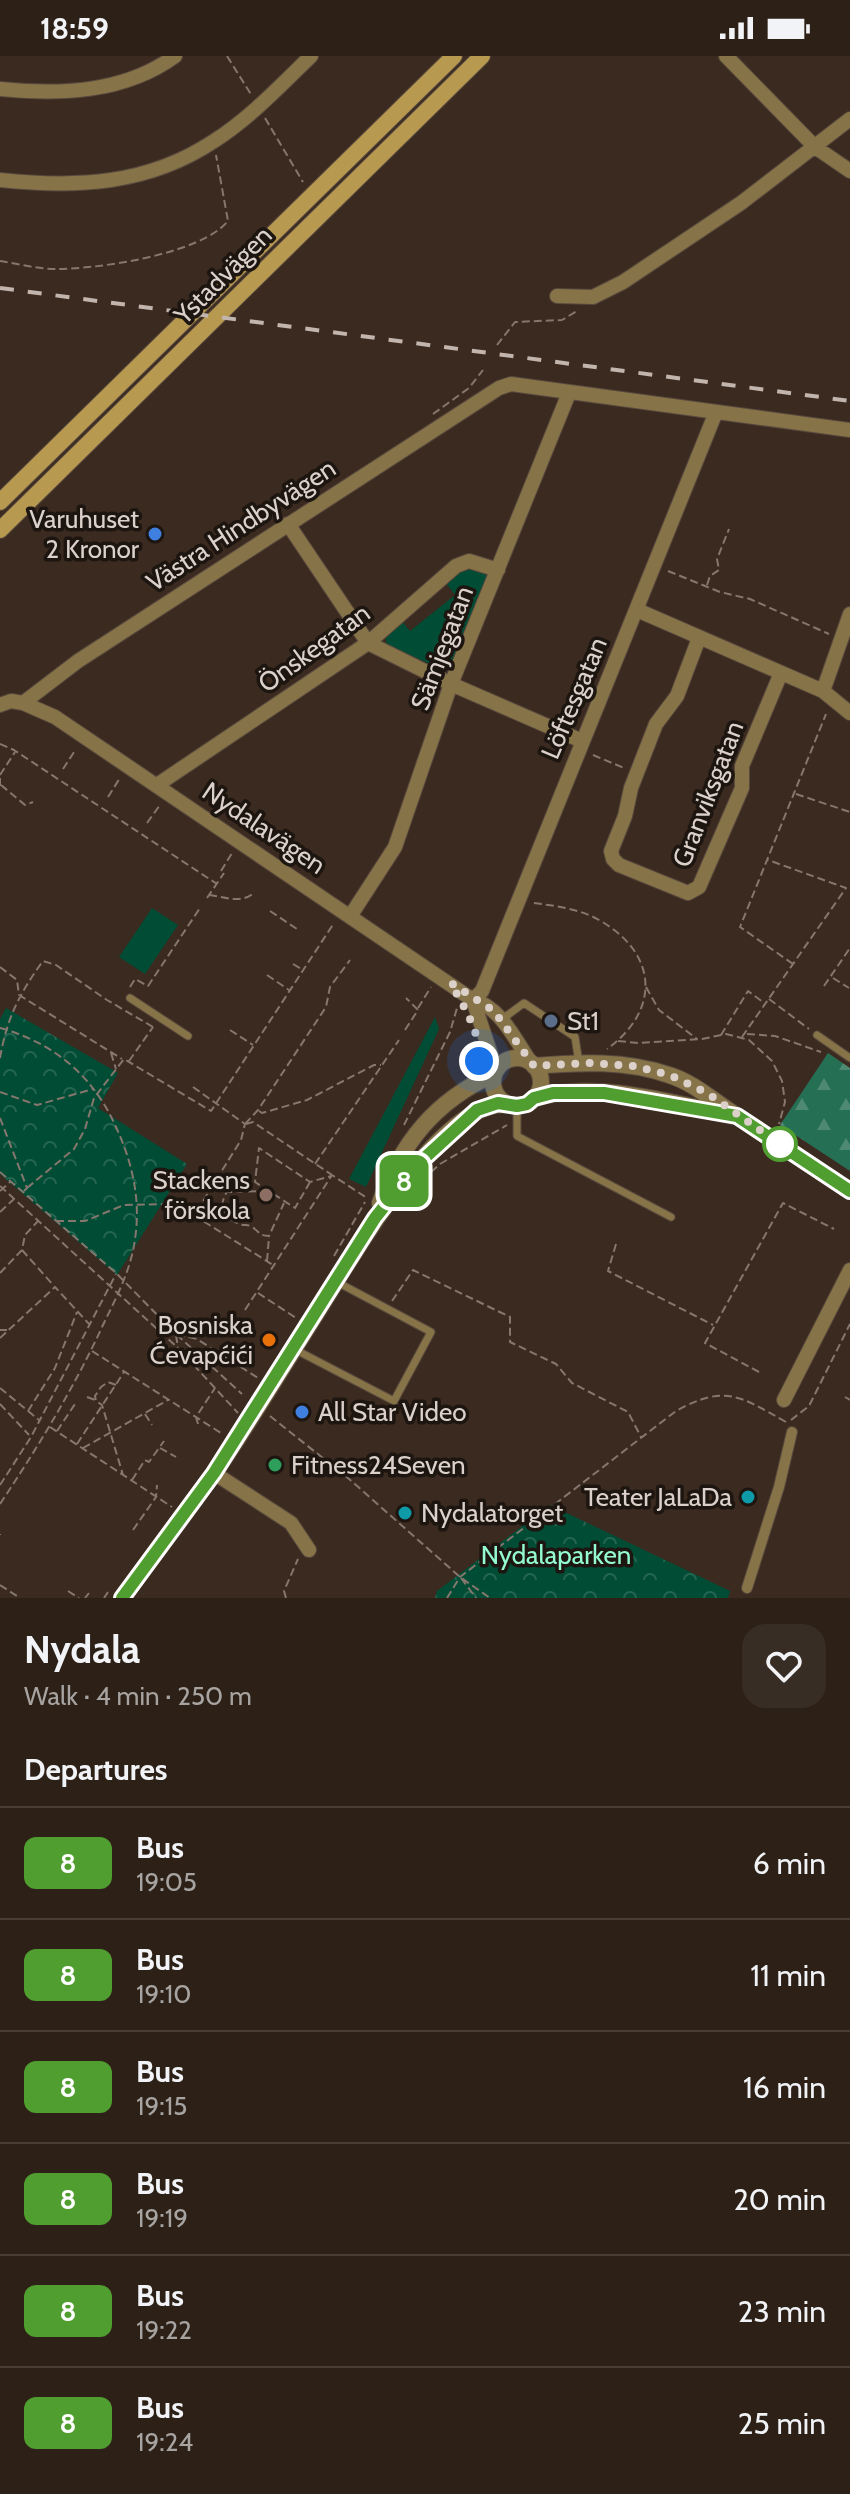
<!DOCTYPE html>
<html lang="en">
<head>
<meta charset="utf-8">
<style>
	body { margin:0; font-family:Cabin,sans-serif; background:#382d24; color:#f1f3f6; height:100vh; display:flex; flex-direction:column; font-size:30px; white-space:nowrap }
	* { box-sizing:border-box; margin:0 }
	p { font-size:26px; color:#a6a3a1 }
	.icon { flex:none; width:44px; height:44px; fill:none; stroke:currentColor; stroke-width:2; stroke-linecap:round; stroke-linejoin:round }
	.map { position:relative; height:1542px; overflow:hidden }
	.details { display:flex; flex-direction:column; background:#2c2017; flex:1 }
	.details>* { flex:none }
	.badge { padding:0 16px; border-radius:12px; font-size:28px; line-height:52px }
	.you { position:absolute; width:40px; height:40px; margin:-20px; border:6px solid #fff; border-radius:50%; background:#1a73e8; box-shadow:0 0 0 12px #1a73e833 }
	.map>.badge { position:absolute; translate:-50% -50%; box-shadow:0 0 0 4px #fff }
	h2 { padding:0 24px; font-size:30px; line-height:72px }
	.round { display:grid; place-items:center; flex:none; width:84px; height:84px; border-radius:24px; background:#382d24 }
	.head { display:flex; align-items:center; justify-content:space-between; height:136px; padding:0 24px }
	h1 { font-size:38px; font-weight:800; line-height:60px }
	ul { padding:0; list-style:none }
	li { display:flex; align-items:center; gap:24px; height:112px; padding:0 24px; border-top:2px solid #483e36 }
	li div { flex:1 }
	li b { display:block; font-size:30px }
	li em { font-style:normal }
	li .badge { min-width:88px; font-weight:700; text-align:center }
	.status { display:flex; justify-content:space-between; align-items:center; height:56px; padding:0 40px; background:#2c2017; direction:ltr }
	.status svg { height:22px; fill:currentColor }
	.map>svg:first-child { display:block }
	.grass { fill:#004c35 }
	.forest { fill:url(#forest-firs) }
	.park { fill:url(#park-crowns) }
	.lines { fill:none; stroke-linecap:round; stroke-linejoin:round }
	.service-casing { stroke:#58483e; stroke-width:9 }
	.pedestrian-casing { stroke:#58483e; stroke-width:12 }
	.minor-casing { stroke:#58483e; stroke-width:16 }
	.tertiary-casing { stroke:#58483e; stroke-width:18 }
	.secondary-casing { stroke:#58483e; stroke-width:18 }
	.path { stroke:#85776e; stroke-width:2; stroke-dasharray:8 4; stroke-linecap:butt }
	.service { stroke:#867347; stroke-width:7 }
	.pedestrian { stroke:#867347; stroke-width:10 }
	.minor { stroke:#867347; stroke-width:14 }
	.tertiary { stroke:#867347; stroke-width:16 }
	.secondary { stroke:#b79950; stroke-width:16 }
	.rail { stroke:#c1b5ad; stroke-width:4; stroke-dasharray:14 14; stroke-linecap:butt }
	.line-casing { stroke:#fff; stroke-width:18 }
	.line { stroke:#509e2f; stroke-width:12 }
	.walk { stroke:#dcd1ca; stroke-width:8; stroke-dasharray:0 14.4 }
	.shop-dot { fill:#3f7fe0; stroke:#1c1510; stroke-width:3 }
	.service-dot { fill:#5c6f8a; stroke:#1c1510; stroke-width:3 }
	.stop-dot { fill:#fff; stroke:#509e2f; stroke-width:4 }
	.education-dot { fill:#8d6e63; stroke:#1c1510; stroke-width:3 }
	.food-dot { fill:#e8710a; stroke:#1c1510; stroke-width:3 }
	.leisure-dot { fill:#2e9e5b; stroke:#1c1510; stroke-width:3 }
	.culture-dot { fill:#0f9aa8; stroke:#1c1510; stroke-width:3 }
	.labels { text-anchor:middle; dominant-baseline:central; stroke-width:7; stroke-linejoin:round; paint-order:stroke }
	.street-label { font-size:26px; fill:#dcd1ca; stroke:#1c1510 }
	.poi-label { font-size:26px; fill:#dcd1ca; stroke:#1c1510; text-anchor:end }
	.park-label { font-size:26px; fill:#93fbcf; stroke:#1c1510 }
</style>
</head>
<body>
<div class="status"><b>18:59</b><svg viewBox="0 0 49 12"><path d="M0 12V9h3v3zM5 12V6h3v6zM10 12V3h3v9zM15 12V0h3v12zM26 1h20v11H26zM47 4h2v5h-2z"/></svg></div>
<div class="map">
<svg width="850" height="1542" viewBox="0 0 850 1542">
	<defs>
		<pattern id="forest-firs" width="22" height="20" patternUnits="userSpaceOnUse" patternTransform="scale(2)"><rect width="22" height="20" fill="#256f54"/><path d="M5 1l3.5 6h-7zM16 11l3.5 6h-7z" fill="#4e8973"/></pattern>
		<pattern id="park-crowns" width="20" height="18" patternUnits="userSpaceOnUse" patternTransform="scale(2)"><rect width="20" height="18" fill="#004c35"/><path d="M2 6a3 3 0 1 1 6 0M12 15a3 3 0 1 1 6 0" fill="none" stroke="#256551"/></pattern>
	</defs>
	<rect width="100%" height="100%" fill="#3b2a1f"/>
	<path class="grass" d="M467 510 482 514 490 523 453 609 445 614 387 590 385 579 401 564 410 575 455 539 446 527Z
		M152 852 178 869 145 918 119 901Z
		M435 961 439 973 366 1131 349 1123Z"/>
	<path class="forest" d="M828 997 850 1012V1115L780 1069Z"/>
	<path class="park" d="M6 952 118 1017 98 1052 187 1108 117 1219 0 1118V963Z
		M550 1449 730 1535 728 1542H435L437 1535Z"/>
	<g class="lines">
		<defs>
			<path id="service" d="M130 942 188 980
				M501 964 524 947 575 981 579 1007
				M817 979 850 1002
				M517 1050V1080L671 1161
				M296 1294 394 1345 431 1276 337 1226"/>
			<path id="pedestrian" d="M747 1532 779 1431 792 1376"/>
			<path id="minor" d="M726 0 815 91 850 115
				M0 33C60 39 124 37 175 0
				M0 124C76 132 148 129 214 85 250 62 280 30 311 0
				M557 240 593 241 623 226 741 147 850 63
				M288 468 368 587 451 628 582 685
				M637 554 823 635 850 657
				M699 582 677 640 656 668 631 732 625 760 611 795 613 803 619 809 688 837 699 831 742 732V710L781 617
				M823 635 850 558
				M23 647 55 661 473 944C500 950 516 985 531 1007
				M0 649 11 645 23 647 78 605 499 332 511 328 850 374
				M157 729 368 587 456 510 469 505 498 514
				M351 859 395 791 451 628 569 337
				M473 944 482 935 716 356
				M473 944 496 1014
				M784 1344 850 1214
				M214 1417 291 1467 309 1494"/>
			<path id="tertiary" d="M493 1026a24 24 0 1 1 48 0a24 24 0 1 1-48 0Z
				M534 1010C579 1006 626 1004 669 1019 695 1027 714 1046 737 1060 775 1085 812 1110 850 1135
				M534 1042C598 1024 671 1047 734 1060
				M380 1147C401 1087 435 1045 494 1018
				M122 1542C159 1491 198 1442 233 1389 261 1347 287 1304 314 1261 346 1211 442 1038 509 1049"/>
			<path id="secondary" d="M0 446 454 0
				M0 474 482 0"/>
		</defs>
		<use href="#service" class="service-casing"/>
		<use href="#pedestrian" class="pedestrian-casing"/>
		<use href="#minor" class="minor-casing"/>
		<use href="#tertiary" class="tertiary-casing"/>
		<use href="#secondary" class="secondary-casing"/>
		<path class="path" d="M227 0 252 40
			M265 62 303 126
			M0 205C18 208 38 213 56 213 99 213 201 198 228 165L216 99
			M497 289 515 266 562 264 577 255
			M433 358 469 332 483 314
			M668 515 720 536 750 543 829 578
			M707 529 710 520 719 514 717 503 729 473
			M0 688 14 694 217 828
			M593 699 624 712
			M63 713 76 693
			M0 719 15 696
			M0 722V731
			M1 729 25 749 33 746
			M796 738 850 756
			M108 741 120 722
			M147 767 160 749
			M221 815 232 797
			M209 839C226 841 240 848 254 837
			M207 842 224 817
			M534 847C556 850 580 853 599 864 658 897 661 954 607 993
			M270 855 297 873
			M293 908 303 914
			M793 908 740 871 826 658
			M0 911 17 924 19 939 122 1003
			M267 919 289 934
			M833 922 849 932
			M824 930 850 892
			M130 931 135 923 148 930 200 852
			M646 931 659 954 697 983
			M769 943 809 973
			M418 952 431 931
			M0 972C47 985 84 1012 108 1055 129 1094 142 1138 135 1183 131 1214 116 1242 103 1269 74 1332 38 1391 0 1448
			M230 974 253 989
			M405 974 418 954 406 942
			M747 978 775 980 821 996
			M721 979 748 935 763 946
			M742 981 846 832 768 804
			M618 985 638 987 702 983 726 978 749 984 772 1005 782 1025 785 1046 779 1068
			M111 997 116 1013
			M0 1002C7 962 19 938 43 905L56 909 107 944 153 971
			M129 1005 153 971
			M193 1031 245 1068 241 1084 195 1158
			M0 1036 37 1049 93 1033
			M259 1055 262 1057 307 1044 374 1009H381
			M0 1062 27 1132 24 1135
			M245 1068 258 1054 326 951 330 931 350 904
			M246 1068 253 1066 332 1119
			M404 1069 450 976 457 952
			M315 1108 399 984
			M0 1116 116 1217 176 1278 242 1338
			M431 1116 440 1108 507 1069
			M310 1126 295 1152 255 1126 259 1092 310 1126 331 1120
			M0 1130 178 1292
			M27 1132 74 1093 85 1073 94 1042 124 1003 211 1055 334 867
			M0 1135 10 1126
			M268 1135 227 1136C218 1149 223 1161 239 1168 244 1170 248 1168 252 1171 260 1176 259 1180 269 1180L284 1147
			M0 1156 14 1143
			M56 1165H85L124 1149 176 1148 273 1209
			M616 1188 608 1215 713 1269
			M22 1194 54 1230
			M334 1200 365 1146
			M267 1205 269 1181
			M0 1217 22 1194 25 1179 38 1165
			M258 1237 296 1262
			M392 1245 413 1214 510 1261V1286L556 1308 572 1327 628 1356 641 1381
			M245 1254 332 1119 367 1142
			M0 1274H7
			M177 1278 197 1283 258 1322
			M176 1279 178 1292 238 1357
			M0 1282 55 1231 90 1269
			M92 1295 221 1377
			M759 1316 705 1287 783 1147 834 1173
			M116 1329 108 1326 101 1331 95 1340 96 1345 102 1349 123 1419
			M0 1332 39 1364
			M87 1341 95 1344
			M845 1341 850 1344
			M0 1348 29 1379
			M28 1355 55 1312 77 1256
			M145 1358 152 1369
			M270 1360 348 1422 460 1521 490 1542
			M791 1364 809 1350 850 1268
			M198 1368 196 1361 215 1332
			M50 1371 172 1451
			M57 1375 77 1345
			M77 1388 124 1316
			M83 1392 168 1344
			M160 1392 176 1401
			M132 1424 145 1404 149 1406 164 1385
			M0 1429 31 1381 116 1218
			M133 1474 156 1441 157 1429
			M0 1478V1479
			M461 1522 476 1542
			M0 1529 20 1542
			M68 1535 79 1542
			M85 1542 89 1537
			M104 1542 108 1536
			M286 1542 284 1535 298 1503
			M447 1542 460 1521 676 1355C725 1328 740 1340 786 1366"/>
		<use href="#service" class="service"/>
		<use href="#pedestrian" class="pedestrian"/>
		<use href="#minor" class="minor"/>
		<use href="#tertiary" class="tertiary"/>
		<use href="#secondary" class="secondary"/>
		<path class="rail" d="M0 232 850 345"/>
	</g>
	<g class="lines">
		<defs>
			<path id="line" d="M122 1542 214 1417 375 1162 418 1108 477 1054 498 1047 517 1050 527 1048 534 1042 553 1037H604L737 1060 850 1135"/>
		</defs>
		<use href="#line" class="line-casing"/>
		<use href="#line" class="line"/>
		<path class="walk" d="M479 1005C482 978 463 950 451 927L494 955 534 1010 589 1007 633 1010 670 1019 707 1037 780 1088"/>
	</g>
	<g class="shop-dot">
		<circle cx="155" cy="478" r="8"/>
		<circle cx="302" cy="1356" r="8"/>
	</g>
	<circle class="service-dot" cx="551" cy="965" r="8"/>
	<circle class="stop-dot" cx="780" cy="1088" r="16"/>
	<circle class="education-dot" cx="266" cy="1139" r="8"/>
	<circle class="food-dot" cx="269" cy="1284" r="8"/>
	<circle class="leisure-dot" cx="275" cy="1409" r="8"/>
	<g class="culture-dot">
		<circle cx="748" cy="1441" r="8"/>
		<circle cx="405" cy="1457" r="8"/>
	</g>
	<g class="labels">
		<g class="street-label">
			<text transform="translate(223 219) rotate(-45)">Ystadvägen</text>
			<text transform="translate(241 469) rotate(-33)">Västra Hindbyvägen</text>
			<text transform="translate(314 592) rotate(-36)">Önskegatan</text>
			<text transform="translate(442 592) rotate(-69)">Sämjegatan</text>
			<text transform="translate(574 642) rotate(-67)">Löftesgatan</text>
			<text transform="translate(708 738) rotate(-69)">Granviksgatan</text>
			<text transform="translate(264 772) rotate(34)">Nydalavägen</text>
		</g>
		<g class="poi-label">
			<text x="139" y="463">Varuhuset<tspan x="139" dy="30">2 Kronor</tspan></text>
			<text x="567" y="965" text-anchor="start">St1</text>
			<text x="250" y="1124">Stackens<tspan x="250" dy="30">förskola</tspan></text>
			<text x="253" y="1269">Bosniska<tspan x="253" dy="30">Ćevapćići</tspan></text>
			<text x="318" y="1356" text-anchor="start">All Star Video</text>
			<text x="291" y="1409" text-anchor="start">Fitness24Seven</text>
			<text x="732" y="1441">Teater JaLaDa</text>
			<text x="421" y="1457" text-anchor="start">Nydalatorget</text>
		</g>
		<g class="park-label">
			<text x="556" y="1499">Nydalaparken</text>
		</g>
	</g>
</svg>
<div class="you" style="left:479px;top:1005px"></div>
<b class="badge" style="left:404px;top:1125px;background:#509e2f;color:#fff">8</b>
</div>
<section class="details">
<div class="head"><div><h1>Nydala</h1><p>Walk · 4 min · 250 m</p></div><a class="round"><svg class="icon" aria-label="heart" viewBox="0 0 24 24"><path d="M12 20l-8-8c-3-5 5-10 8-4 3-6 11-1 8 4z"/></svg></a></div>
<h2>Departures</h2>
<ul>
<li><span class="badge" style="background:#509e2f;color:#fff">8</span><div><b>Bus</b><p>19:05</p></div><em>6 min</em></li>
<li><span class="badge" style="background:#509e2f;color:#fff">8</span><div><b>Bus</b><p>19:10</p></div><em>11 min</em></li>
<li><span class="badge" style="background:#509e2f;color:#fff">8</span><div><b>Bus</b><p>19:15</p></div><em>16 min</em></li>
<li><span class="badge" style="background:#509e2f;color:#fff">8</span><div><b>Bus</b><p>19:19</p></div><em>20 min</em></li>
<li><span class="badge" style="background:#509e2f;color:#fff">8</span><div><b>Bus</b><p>19:22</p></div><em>23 min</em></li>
<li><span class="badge" style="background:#509e2f;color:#fff">8</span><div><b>Bus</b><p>19:24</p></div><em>25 min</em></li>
</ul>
</section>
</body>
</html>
